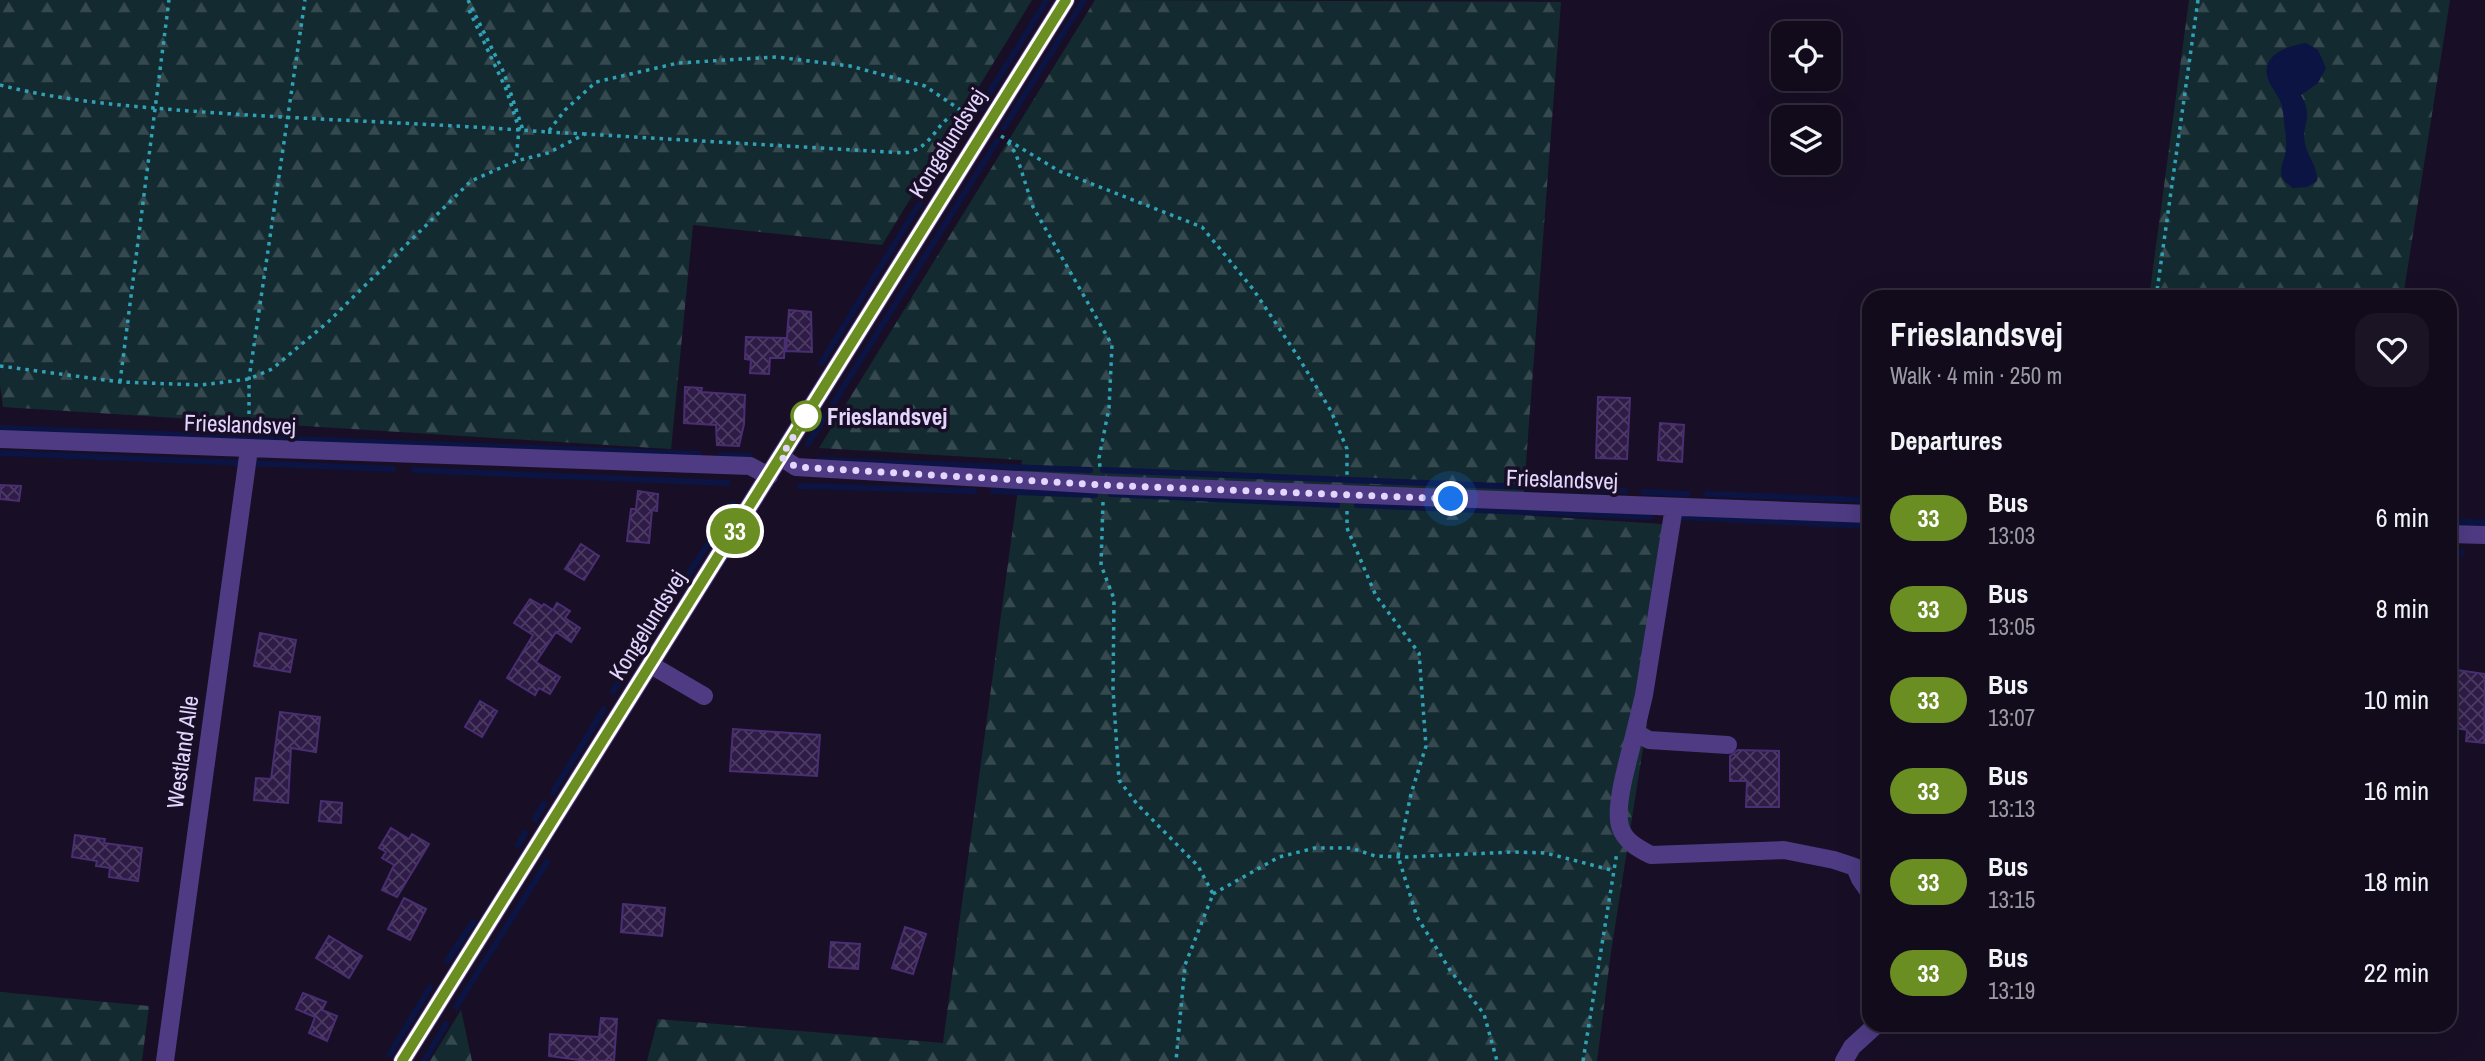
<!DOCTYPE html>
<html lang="en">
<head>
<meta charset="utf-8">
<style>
	body { margin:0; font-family:"Archivo Narrow",sans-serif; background:#1b1425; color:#f1f3f6; height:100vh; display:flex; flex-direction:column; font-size:26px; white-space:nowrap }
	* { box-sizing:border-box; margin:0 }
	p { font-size:23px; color:#9c9ba3 }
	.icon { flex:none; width:38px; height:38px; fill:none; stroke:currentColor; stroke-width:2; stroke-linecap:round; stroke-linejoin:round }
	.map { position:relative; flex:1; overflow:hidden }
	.details { position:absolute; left:1862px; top:290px; width:595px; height:742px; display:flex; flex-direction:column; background:#120b1c; border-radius:21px; box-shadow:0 7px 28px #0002,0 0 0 2px #312b3b }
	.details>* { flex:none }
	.badge { padding:0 14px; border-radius:23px; font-size:24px; line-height:46px }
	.controls { position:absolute; left:1771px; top:21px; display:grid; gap:14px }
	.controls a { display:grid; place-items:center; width:70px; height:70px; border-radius:14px; background:#120b1c; box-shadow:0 7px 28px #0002,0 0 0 2px #312b3b; font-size:35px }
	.you { position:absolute; width:35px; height:35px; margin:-18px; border:5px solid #fff; border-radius:50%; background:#1a73e8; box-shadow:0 0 0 10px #1a73e833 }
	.map>.badge { position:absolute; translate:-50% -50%; box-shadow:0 0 0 4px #fff }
	h2 { padding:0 28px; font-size:26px; line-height:63px }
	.round { display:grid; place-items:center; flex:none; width:74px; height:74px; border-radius:21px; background:#1b1425 }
	.summary { display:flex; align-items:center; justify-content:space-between; height:119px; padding:0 28px }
	h1 { font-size:33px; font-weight:700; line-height:52px }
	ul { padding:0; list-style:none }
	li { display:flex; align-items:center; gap:21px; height:91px; padding:0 28px }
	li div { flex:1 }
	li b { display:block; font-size:26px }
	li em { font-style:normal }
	li .badge { min-width:77px; font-weight:700; text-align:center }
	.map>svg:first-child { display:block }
	.forest { fill:url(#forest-firs) }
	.water { fill:#0b1443 }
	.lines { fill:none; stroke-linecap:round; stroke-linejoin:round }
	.stream { stroke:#0b1443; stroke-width:6 }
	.building { fill:url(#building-cross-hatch); stroke:#4a2e72; stroke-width:2 }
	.path { stroke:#31a2b6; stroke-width:3.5; stroke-dasharray:3.5 5; stroke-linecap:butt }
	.minor { stroke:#4e3b84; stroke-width:18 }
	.line-casing { stroke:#fff; stroke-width:16 }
	.line { stroke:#6b8e23; stroke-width:10 }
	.walk { stroke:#e3d5fe; stroke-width:7; stroke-dasharray:0 12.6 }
	.stop-dot { fill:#fff; stroke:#6b8e23; stroke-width:3.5 }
	.labels { text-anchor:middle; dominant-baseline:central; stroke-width:7; stroke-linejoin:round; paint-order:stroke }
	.street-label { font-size:23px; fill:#e3d5fe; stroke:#180f26 }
	.stop-label { font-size:23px; font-weight:bold; fill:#e3d5fe; stroke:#180f26; text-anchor:start }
</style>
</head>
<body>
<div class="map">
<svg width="2485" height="1061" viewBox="0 0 2485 1061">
	<defs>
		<pattern id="forest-firs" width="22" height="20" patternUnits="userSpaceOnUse" patternTransform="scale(1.75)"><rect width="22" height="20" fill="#132b30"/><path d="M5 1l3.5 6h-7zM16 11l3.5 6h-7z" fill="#35494f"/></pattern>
		<pattern id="building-cross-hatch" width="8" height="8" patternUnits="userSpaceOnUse" patternTransform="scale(1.75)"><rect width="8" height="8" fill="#2e1c47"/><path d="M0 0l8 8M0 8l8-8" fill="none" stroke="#4c3c63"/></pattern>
	</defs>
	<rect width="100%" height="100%" fill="#180f26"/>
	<path class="forest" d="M0 0H1032L882 245 693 225 671 449 3 407 0 385Z
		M1095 0 1561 2 1522 515 1678 525 1611 952 1597 1061H647L658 1019 943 1043 1022 460 819 448Z
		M2189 0H2450L2403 297 2149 298Z
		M0 992 149 1006 142 1061H0Z
		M461 1010 472 1061H430Z"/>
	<path class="water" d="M2306 43 2318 50 2326 68 2318 83 2301 95C2314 118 2301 124 2305 144 2308 158 2317 164 2317 181L2307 187 2293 188C2289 185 2284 182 2282 177 2279 168 2285 159 2286 150 2287 139 2284 124 2283 112 2283 96 2264 85 2267 67 2270 51 2293 45 2306 43Z"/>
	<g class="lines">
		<path class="stream" d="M978 111 1047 0
			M1004 128 1084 0
			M821 363 968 125
			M0 428 699 454
			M808 444 997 141
			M0 453 393 469
			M720 455 749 456
			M819 460 1090 470
			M414 470 727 483
			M1103 470 1625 491
			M800 486 974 491
			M993 491 1095 495
			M1643 492 1687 494
			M1111 494 1337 505
			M1707 494 1869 500
			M1357 505 1650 517
			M1675 517 1869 526
			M2450 521 2485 523
			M2450 553H2462
			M630 666 733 504
			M613 692 620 680
			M553 792 604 709
			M535 819 544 804
			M518 845 525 833
			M447 961 473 922
			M456 1007 547 862
			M390 1054 430 987
			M424 1061 446 1024"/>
	</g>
	<path class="building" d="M789 310 811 312 812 352 786 351Z
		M746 337 785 338 784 358H770L769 374 750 373 751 360 745 359Z
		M685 387 702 388 701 392 745 395 744 424 739 446 717 445 716 425 684 423Z
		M1598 397 1630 398 1627 459 1596 458Z
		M1660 423 1684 425 1682 462 1658 460Z
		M0 485 21 486 19 501 0 499Z
		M638 491 658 494 657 511 652 510 649 543 627 541 631 509H636Z
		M581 544 599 556 584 580 565 569Z
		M530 599 542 606 544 604 553 610 557 603 570 611 565 618 580 628 571 642 556 632 536 662 560 677 550 694 539 688 535 695 507 678 533 635 514 623Z
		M260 633 296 640 290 672 254 666Z
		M2450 669 2485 674 2484 743 2466 741 2467 730 2450 727 2454 687H2450Z
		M480 701 497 711 482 737 465 727Z
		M280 712 320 717 316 752 291 748 288 803 254 800 256 778 271 779Z
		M733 729 820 735 817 776 730 771Z
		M1738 750 1779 751V807H1746L1747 781H1730V756Z
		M321 801 342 803 341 823 319 821Z
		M391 828 409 839 412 834 429 844 397 897 382 890 394 865 382 858 386 852 379 848Z
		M75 835 105 839 104 843 142 848 138 881 109 877 110 868 96 866 97 861 72 857Z
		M404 898 426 909 410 940 388 929Z
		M623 904 665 908 662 936 621 932Z
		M905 927 926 934 913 974 892 968Z
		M329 936 362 956 349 978 316 958Z
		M831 942 860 944 858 969 829 967Z
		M303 993 326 1002 322 1010 337 1016 327 1041 309 1033 315 1017 296 1009Z
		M601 1018 617 1019 614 1061H587L549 1056 550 1034 599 1037Z"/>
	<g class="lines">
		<path class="path" d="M468 0 504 73 523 130
			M469 10 506 89 519 129 516 161
			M0 85C62 101 127 106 190 111 310 120 429 123 548 132L565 110 596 82 678 63 776 57 850 66 925 86 971 117
			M548 132 585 134
			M1001 136 1059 171 1202 227 1253 289 1297 355 1331 411 1347 449V479
			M1008 142 1016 154 1033 207 1112 345 1109 408 1099 458 1100 467
			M2156 298 2198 0
			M0 366 120 382 201 385 249 379 272 369 328 322 471 181 516 161 548 153 585 134 904 153C938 149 937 109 966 115
			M120 382 169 0
			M249 431V379L305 0
			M1103 502 1101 565 1114 599 1113 689 1119 780 1137 804 1198 866 1213 894 1185 965 1176 1061
			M1347 511V528L1376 596 1419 653 1426 746 1411 794 1398 856 1417 917 1450 970 1484 1014 1497 1061
			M1213 894 1279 857 1315 848H1351L1375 856 1406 857 1513 852 1546 853 1615 871
			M1583 1061 1617 852"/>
		<path class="minor" d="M0 439 750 466 769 476
			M781 457 796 467 1104 485 1869 514
			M2450 534 2485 535
			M651 665 704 696
			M1635 732 1644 695 1674 507
			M1728 745 1649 740 1635 732C1630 755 1614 804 1620 826 1624 841 1639 849 1651 855L1784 850 1834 860 1855 867 1860 879 1869 892
			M165 1061 249 449
			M402 1061 1066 0
			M1844 1061 1852 1047 1875 1026"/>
	</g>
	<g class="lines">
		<defs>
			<path id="line" d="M402 1061 1066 0"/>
		</defs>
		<use href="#line" class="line-casing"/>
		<use href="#line" class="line"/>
		<path class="walk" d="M806 416 781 457 796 467 1104 485 1451 499"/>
	</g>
	<circle class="stop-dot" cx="806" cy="416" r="14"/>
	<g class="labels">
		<g class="street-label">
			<text transform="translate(947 143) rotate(-58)">Kongelundsvej</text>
			<text transform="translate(240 424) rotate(2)">Frieslandsvej</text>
			<text transform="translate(1562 479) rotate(2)">Frieslandsvej</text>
			<text transform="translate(647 625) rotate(-58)">Kongelundsvej</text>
			<text transform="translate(182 752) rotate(-82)">Westland Alle</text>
		</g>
		<g class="stop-label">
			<text x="827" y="416">Frieslandsvej</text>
		</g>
	</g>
</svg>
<div class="controls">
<a><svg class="icon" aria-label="locate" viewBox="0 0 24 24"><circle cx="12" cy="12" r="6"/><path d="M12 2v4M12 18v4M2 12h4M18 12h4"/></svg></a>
<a><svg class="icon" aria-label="layers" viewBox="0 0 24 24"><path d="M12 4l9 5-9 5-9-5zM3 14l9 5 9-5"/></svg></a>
</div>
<div class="you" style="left:1451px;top:499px"></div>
<b class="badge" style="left:735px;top:531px;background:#6b8e23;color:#fff">33</b>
<section class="details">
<div class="summary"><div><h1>Frieslandsvej</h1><p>Walk · 4 min · 250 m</p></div><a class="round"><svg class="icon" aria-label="heart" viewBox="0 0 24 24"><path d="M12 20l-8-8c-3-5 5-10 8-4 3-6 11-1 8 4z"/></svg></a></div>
<h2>Departures</h2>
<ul>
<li><span class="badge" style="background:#6b8e23;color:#fff">33</span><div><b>Bus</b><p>13:03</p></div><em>6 min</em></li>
<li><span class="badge" style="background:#6b8e23;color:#fff">33</span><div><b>Bus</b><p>13:05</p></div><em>8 min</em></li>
<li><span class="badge" style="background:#6b8e23;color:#fff">33</span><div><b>Bus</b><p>13:07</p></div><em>10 min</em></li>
<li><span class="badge" style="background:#6b8e23;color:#fff">33</span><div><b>Bus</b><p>13:13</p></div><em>16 min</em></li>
<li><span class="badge" style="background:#6b8e23;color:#fff">33</span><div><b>Bus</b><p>13:15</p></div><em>18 min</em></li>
<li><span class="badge" style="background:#6b8e23;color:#fff">33</span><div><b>Bus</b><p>13:19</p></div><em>22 min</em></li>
</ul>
</section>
</div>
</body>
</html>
